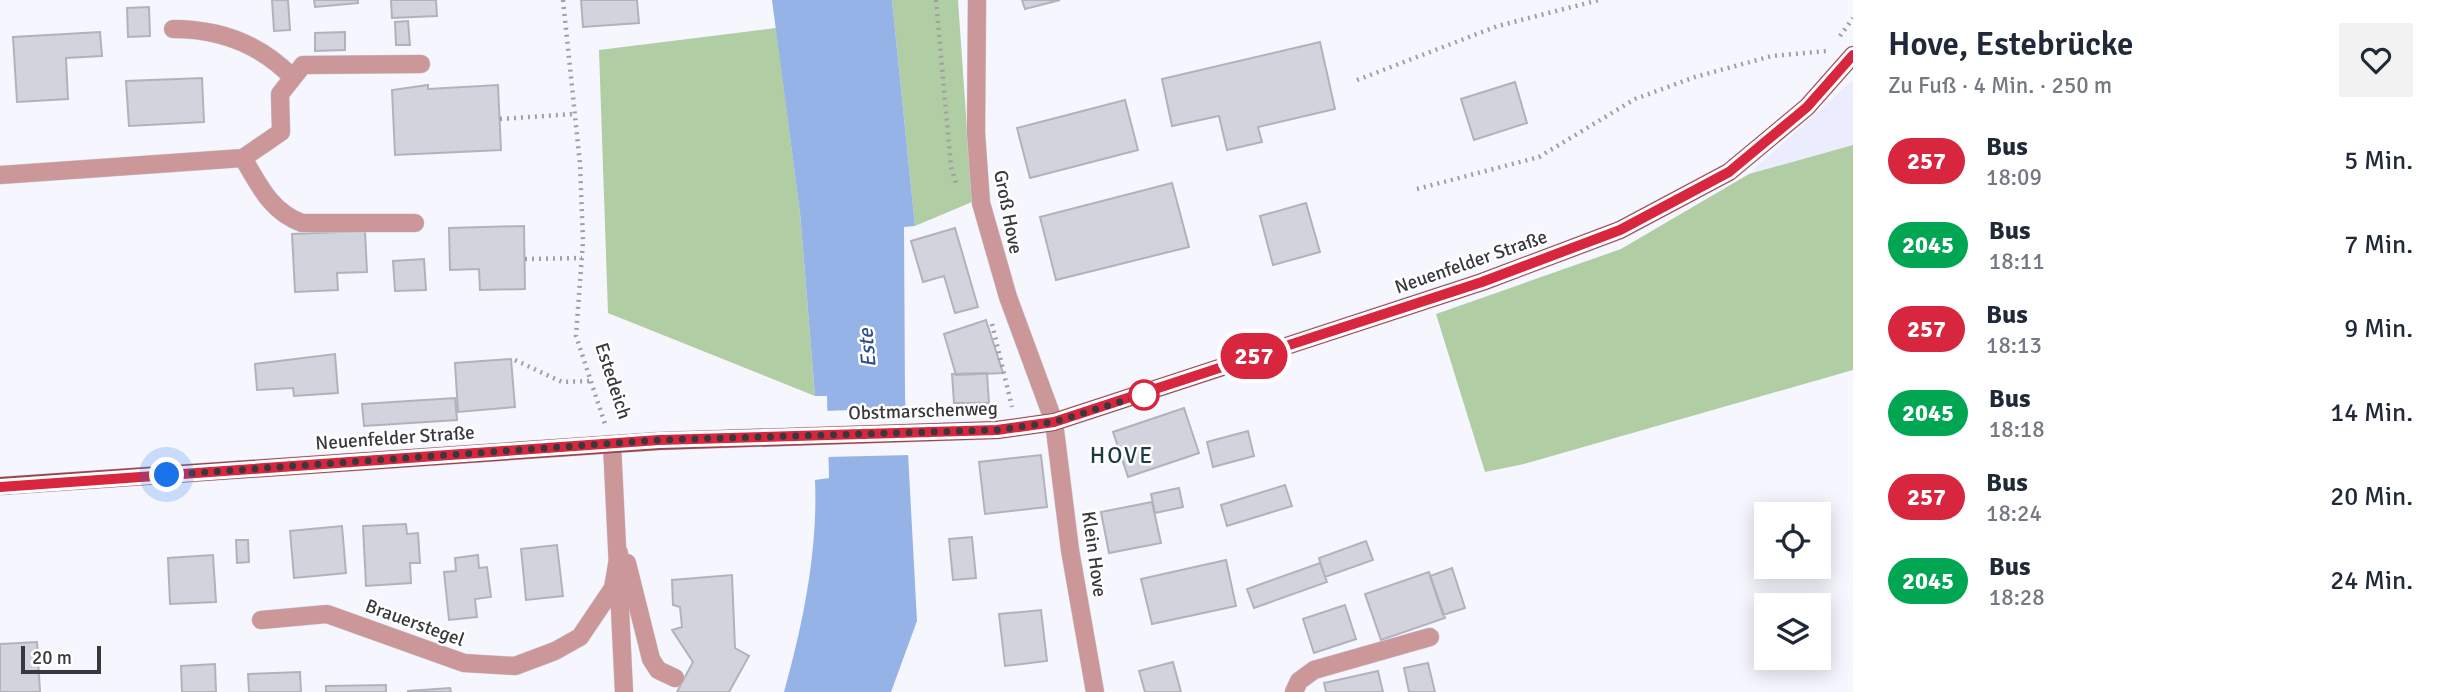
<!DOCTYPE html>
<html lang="de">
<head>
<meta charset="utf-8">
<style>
	body { margin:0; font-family:Signika,sans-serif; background:#f2f2f3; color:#1f2937; height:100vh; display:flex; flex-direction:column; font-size:26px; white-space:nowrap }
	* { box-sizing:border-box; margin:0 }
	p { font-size:23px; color:#747a83 }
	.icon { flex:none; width:38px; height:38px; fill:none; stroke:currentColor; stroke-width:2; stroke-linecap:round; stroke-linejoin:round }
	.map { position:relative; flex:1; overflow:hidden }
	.drawer { display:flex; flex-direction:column; background:#fff; width:595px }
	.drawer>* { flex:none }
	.badge { padding:0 14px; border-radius:23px; font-size:24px; line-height:46px }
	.buttons { position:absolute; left:1754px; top:502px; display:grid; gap:14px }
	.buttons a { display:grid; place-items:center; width:77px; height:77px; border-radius:0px; background:#fff; box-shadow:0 4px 18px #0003; font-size:35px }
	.scale { position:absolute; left:21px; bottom:18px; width:80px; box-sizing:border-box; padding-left:7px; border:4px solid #39393d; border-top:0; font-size:19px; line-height:24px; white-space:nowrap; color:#39393d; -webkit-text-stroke:5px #fff; paint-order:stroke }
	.you { position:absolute; width:35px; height:35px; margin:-18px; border:5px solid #fff; border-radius:50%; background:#1a73e8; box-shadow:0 0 0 10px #1a73e833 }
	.map>.badge { position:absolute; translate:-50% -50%; box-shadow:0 0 0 4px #fff }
	.round { display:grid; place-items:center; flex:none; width:74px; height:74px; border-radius:0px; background:#f2f2f3 }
	.summary { display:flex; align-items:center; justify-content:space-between; height:119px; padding:0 35px }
	h1 { font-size:33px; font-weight:600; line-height:52px }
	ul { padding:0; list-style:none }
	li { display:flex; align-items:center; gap:21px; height:84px; padding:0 35px }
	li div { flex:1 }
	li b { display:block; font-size:26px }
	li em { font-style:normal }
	li .badge { min-width:77px; font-weight:700; text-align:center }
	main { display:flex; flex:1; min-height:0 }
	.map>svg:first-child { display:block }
	.built { fill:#ebedfe }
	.green { fill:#b0cda4 }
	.water { fill:#96b3e7 }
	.pier { fill:#f6f6ff }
	.building { fill:#d2d3dd; stroke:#b1b2bb; stroke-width:2 }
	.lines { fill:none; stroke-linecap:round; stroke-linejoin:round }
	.minor-casing { stroke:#d0d0d8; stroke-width:19 }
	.major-casing { stroke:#d0d0d8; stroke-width:19 }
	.path { stroke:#9f9fa5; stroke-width:4.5; stroke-dasharray:2 5; stroke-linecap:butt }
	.minor { stroke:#cc9798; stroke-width:18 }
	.major { stroke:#9e434b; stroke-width:18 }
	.line-casing { stroke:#fff; stroke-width:16 }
	.line { stroke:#d7263d; stroke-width:10 }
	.walk { stroke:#39393d; stroke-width:7; stroke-dasharray:0 12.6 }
	.stop-dot { fill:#fff; stroke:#d7263d; stroke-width:3.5 }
	.labels { text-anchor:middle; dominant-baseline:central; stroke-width:5; stroke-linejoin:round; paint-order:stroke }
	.street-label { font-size:19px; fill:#39393d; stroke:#fff }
	.water-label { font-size:21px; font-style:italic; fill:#2e4e8e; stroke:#fff }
	.quarter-label { font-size:23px; letter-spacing:2px; fill:#1b3c42; stroke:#fff }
</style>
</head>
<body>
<main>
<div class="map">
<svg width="1853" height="692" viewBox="0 0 1853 692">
	<rect width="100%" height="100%" fill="#f6f6ff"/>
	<path class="built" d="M1853 80V145L1749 174Z"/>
	<path class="green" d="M892 0H958L972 202 915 226Z
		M776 28 800 213 815 396 608 313 599 50Z
		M1853 145V370L1524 464 1485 472 1436 314 1621 249 1749 174Z"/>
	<path class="water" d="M772 0H892L915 226 904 227 905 397 917 621 891 692H784C803 624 818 551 815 480L829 478 827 396H815L800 213Z"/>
	<path class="pier" d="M909 408 911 455 825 457 824 411Z"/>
	<path class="building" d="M272 0H288L290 30 274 31Z
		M314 0H358V3L315 7Z
		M391 0H436L437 16 392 18Z
		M581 0H637L639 23 583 27Z
		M1022 0H1060L1025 9Z
		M149 7 150 36 128 37 127 8Z
		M408 21 410 45H396L395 22Z
		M100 32 102 56 66 58 68 99 17 102 13 37Z
		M345 32V50L315 51V33Z
		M1320 42 1335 109 1258 127 1262 142 1227 150 1219 116 1172 126 1162 79Z
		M202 78 204 122 129 126 126 81Z
		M1515 82 1527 123 1474 140 1461 99Z
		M428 85V89L498 85 501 150 395 155 392 90Z
		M1125 100 1138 150 1030 178 1017 128Z
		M1172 183 1189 247 1056 280 1040 217Z
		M1306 203 1320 252 1273 265 1260 216Z
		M524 226 525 289 480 290 479 269 450 270 449 228Z
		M955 228 978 307 955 313 944 276 923 282 911 241Z
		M365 231 367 272 337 273 338 290 295 292 292 234Z
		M424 259 426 290 395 291 393 261Z
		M986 320 1003 373 956 375 944 334Z
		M335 354 338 393 294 396 293 388 257 390 255 364Z
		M511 359 515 407 458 412 455 363Z
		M987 373 989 403H954L952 374Z
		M455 398 457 420 364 426 362 404Z
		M1184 408 1199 453 1128 477 1113 432Z
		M1248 431 1254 456 1213 467 1207 442Z
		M1041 455 1047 507 985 514 979 462Z
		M1285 485 1292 506 1227 526 1221 505Z
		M1179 488 1183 507 1155 513 1151 494Z
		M1152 502 1161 543 1109 553 1101 512Z
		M406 524 407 534 418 533 420 563H410L411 583 366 586 363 526Z
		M342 526 346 573 294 578 290 531Z
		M972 537 976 578 953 580 949 539Z
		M236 540H248L249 562 237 563Z
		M1366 541 1373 560 1325 577 1319 558Z
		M557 545 563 596 526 600 521 549Z
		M213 555 216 602 170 604 168 558Z
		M478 555 479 568 487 567 491 597 475 599 477 617 449 620 444 572 456 571 455 558Z
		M1226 560 1236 606 1152 624 1141 579Z
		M1320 563 1327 582 1254 608 1247 589Z
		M1452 568 1465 608 1443 615 1430 576Z
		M1429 572 1445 618 1381 640 1365 594Z
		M732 575 735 648 749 656 729 692H677L693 662 672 630 682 627 680 607 673 605 672 580Z
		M1345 605 1356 639 1314 653 1303 619Z
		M1041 610 1047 661 1005 666 999 614Z
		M37 642 40 692H0V644Z
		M1173 662 1181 692H1145L1139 671Z
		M1428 663 1435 692H1409L1404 668Z
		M215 664 216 692H182L181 666Z
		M1378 671 1383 692H1326L1324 683Z
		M300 672 301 692H249L248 674Z
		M386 685V692H326V686Z
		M450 688 451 692H408V691Z"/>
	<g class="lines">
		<defs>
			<path id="minor" d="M977 0 976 133 981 203 1008 297 1054 422 1070 550 1095 692
				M173 29C219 29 260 44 292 77
				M243 158C259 185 271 212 302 223H415
				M0 175 243 158 281 132 280 94 303 65 421 64
				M612 444 624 692
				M627 563 651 659 658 670 675 678
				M261 620 327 614 464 663 515 666 555 651 580 637 613 588 619 553
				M1294 692 1299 681 1314 670 1430 637"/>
			<path id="major" d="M0 486 659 441 997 430 1054 422 1482 282 1620 230 1729 172 1807 107 1853 55"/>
		</defs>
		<use href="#minor" class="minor-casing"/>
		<use href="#major" class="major-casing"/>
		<path class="path" d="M563 0 580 164 583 241 576 336 605 424
			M936 0 951 167 956 183
			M1840 36 1853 18
			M1357 80 1498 26 1599 0
			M500 119 574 114
			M1417 189 1539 157 1635 99 1695 77 1772 56 1827 51
			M525 259 582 258
			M992 324 1012 407
			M515 360 562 382 591 381"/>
		<use href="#minor" class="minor"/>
		<use href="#major" class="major"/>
	</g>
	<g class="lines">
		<defs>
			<path id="line" d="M0 487 659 440 997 430 1054 422 1482 282 1620 230 1729 172 1807 107 1853 55"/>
		</defs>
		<use href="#line" class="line-casing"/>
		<use href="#line" class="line"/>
		<path class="walk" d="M167 475 659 440 997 430 1054 422 1149 393 1144 395"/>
	</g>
	<circle class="stop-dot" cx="1144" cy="395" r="14"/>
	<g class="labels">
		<g class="street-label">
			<text transform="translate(1008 212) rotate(79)">Groß Hove</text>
			<text transform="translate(1471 262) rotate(-19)">Neuenfelder Straße</text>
			<text transform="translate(613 381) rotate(72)">Estedeich</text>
			<text transform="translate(923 411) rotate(-2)">Obstmarschenweg</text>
			<text transform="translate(395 438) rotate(-4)">Neuenfelder Straße</text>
			<text transform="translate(1094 554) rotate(82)">Klein Hove</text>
			<text transform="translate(415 623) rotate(20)">Brauerstegel</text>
		</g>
		<g class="water-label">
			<text transform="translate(867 348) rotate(-95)">Este</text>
		</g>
		<g class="quarter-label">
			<text x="1122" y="455">HOVE</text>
		</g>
	</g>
</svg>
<div class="buttons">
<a><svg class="icon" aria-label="locate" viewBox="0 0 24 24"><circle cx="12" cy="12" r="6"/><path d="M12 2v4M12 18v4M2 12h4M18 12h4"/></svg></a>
<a><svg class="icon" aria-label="layers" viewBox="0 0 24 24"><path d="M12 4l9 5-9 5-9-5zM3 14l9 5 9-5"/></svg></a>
</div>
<div class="scale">20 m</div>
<div class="you" style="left:167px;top:475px"></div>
<b class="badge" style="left:1254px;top:356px;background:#d7263d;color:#fff">257</b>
</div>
<section class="drawer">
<div class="summary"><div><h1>Hove, Estebrücke</h1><p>Zu Fuß · 4 Min. · 250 m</p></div><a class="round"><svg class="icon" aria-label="heart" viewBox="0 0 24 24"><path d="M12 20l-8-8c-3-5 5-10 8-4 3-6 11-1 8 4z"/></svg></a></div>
<ul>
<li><span class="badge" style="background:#d7263d;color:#fff">257</span><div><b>Bus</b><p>18:09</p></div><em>5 Min.</em></li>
<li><span class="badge" style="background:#00a651;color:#fff">2045</span><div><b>Bus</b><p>18:11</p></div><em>7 Min.</em></li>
<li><span class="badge" style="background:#d7263d;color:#fff">257</span><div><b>Bus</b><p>18:13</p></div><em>9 Min.</em></li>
<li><span class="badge" style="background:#00a651;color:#fff">2045</span><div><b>Bus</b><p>18:18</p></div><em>14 Min.</em></li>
<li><span class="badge" style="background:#d7263d;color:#fff">257</span><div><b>Bus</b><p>18:24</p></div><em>20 Min.</em></li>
<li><span class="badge" style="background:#00a651;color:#fff">2045</span><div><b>Bus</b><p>18:28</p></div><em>24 Min.</em></li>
</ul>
</section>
</main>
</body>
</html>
